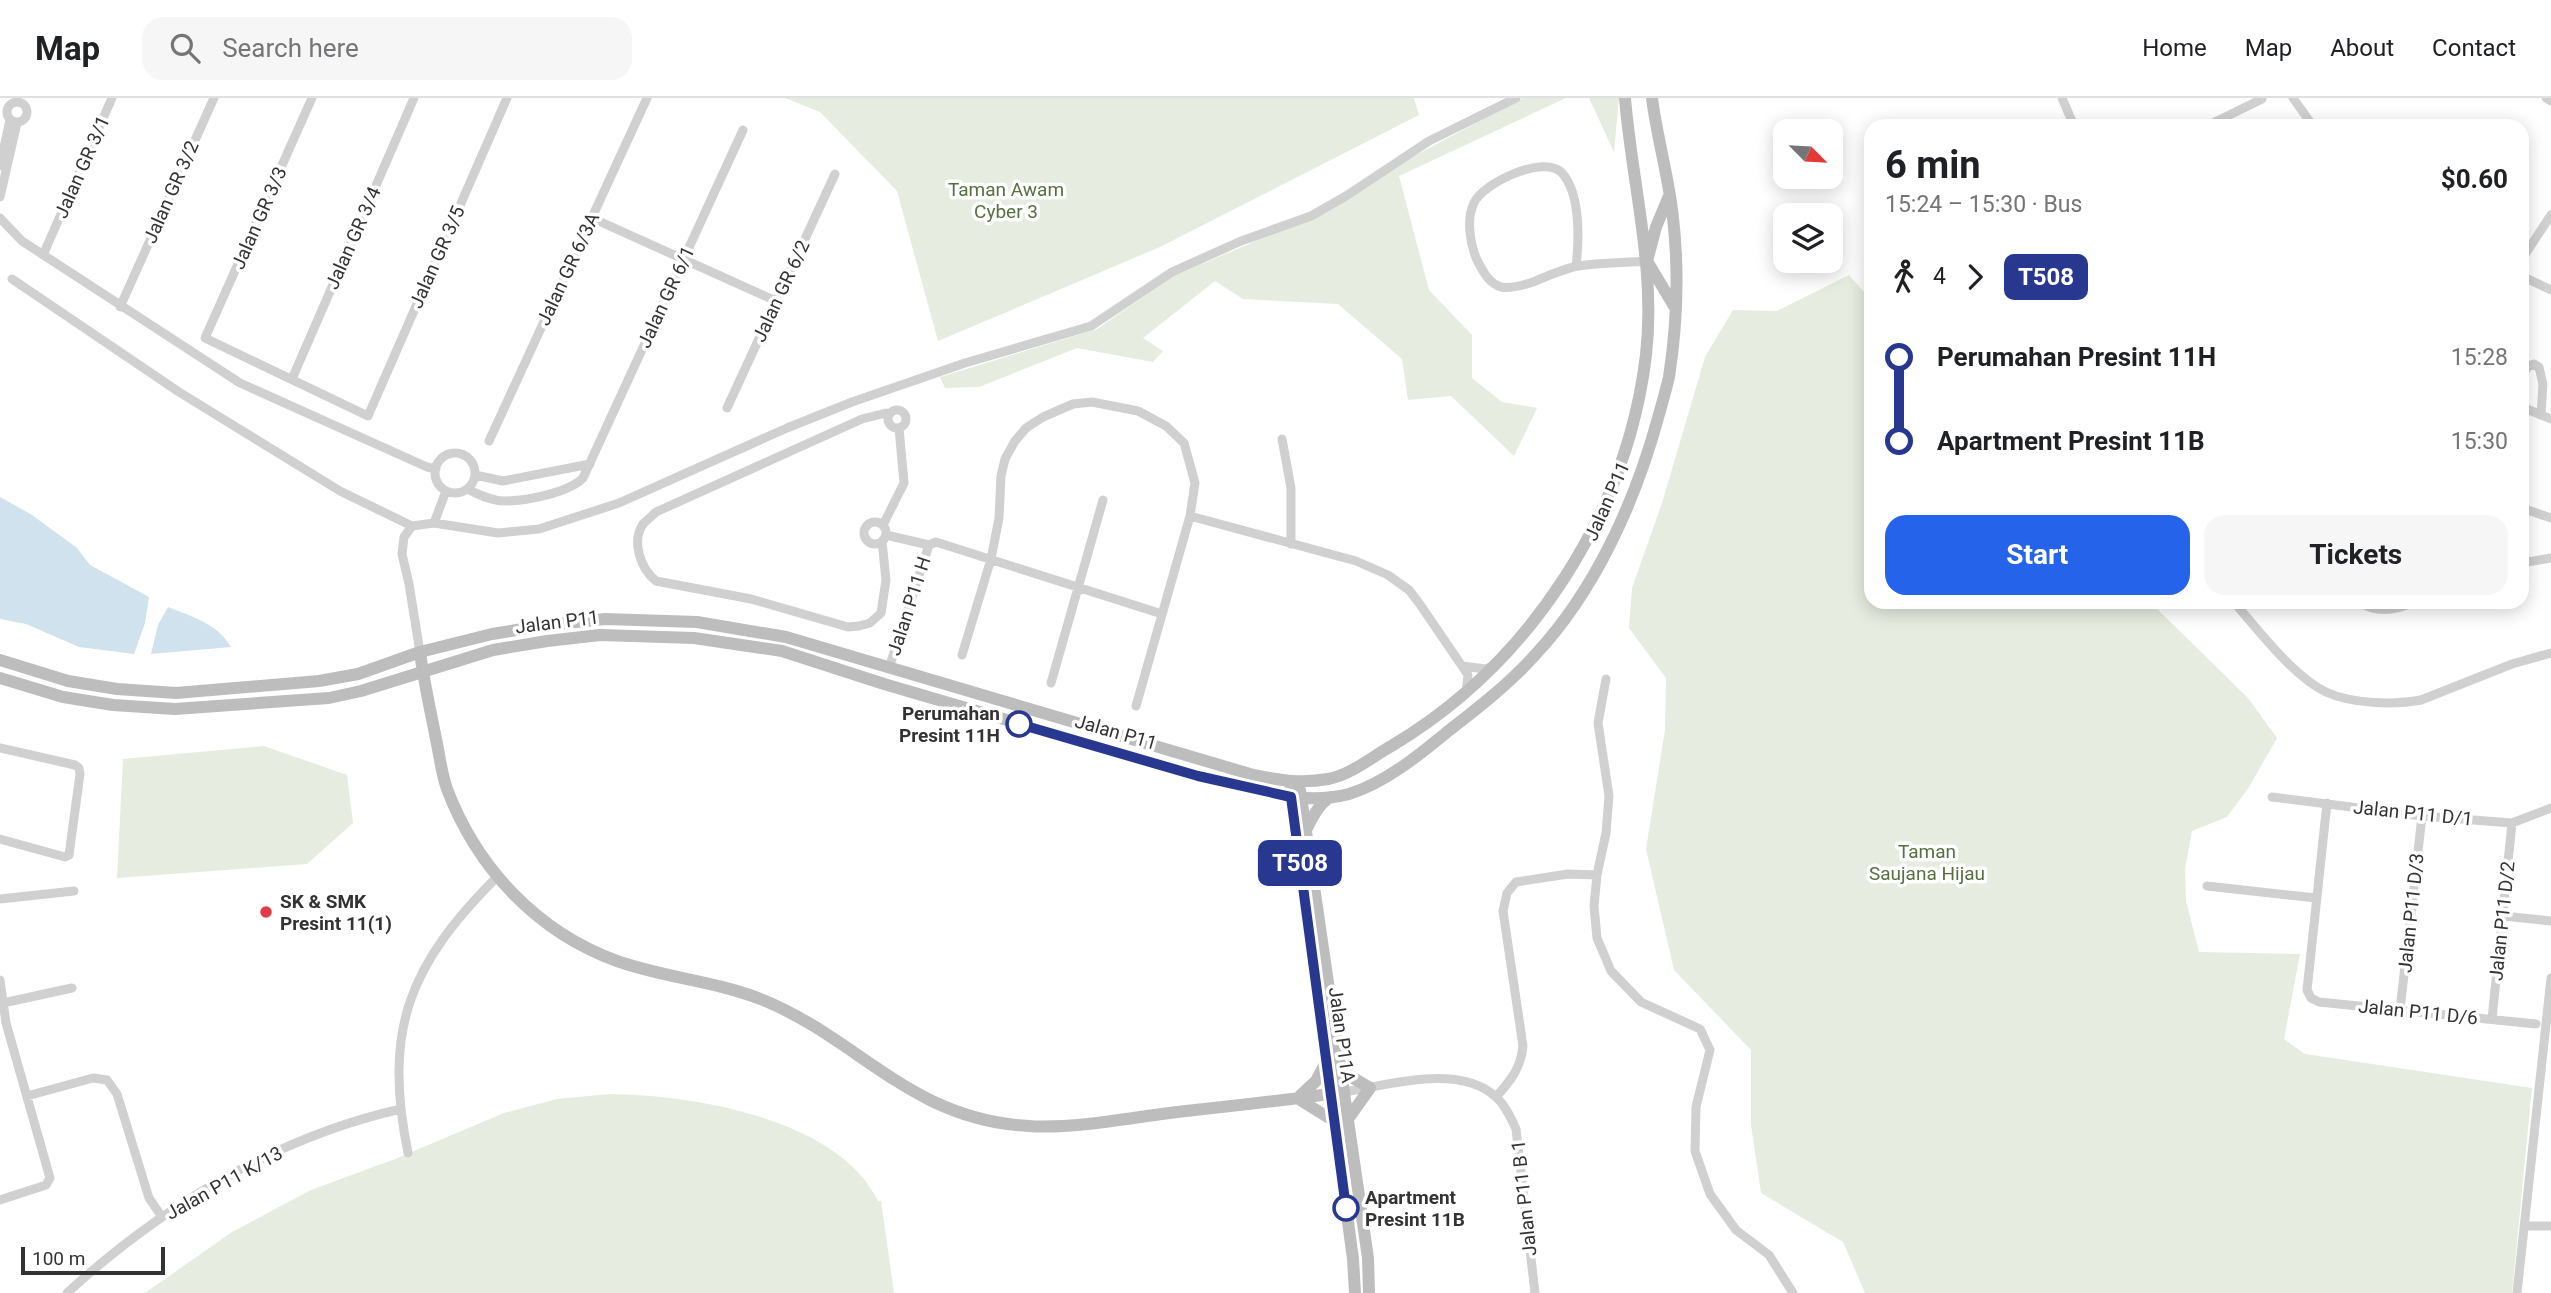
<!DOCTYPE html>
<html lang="en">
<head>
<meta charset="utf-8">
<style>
	body { margin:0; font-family:Roboto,sans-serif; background:#f6f6f6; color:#202124; height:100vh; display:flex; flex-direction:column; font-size:26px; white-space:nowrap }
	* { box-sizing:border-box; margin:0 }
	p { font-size:23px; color:#757577 }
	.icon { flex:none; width:38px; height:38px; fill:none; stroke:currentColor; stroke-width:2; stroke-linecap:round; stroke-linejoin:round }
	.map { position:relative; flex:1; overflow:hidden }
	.side { position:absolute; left:1864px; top:21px; width:665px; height:490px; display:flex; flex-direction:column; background:#fff; border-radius:21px; box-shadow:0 4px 18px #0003 }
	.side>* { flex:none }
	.badge { padding:0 14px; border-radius:10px; font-size:24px; line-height:46px }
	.needle { width:46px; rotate:114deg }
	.buttons { position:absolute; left:1773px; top:21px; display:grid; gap:14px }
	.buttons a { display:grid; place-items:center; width:70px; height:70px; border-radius:14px; background:#fff; box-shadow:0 4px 18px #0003; font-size:35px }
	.scale { position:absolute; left:21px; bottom:18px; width:144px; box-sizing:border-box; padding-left:7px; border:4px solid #333; border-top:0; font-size:19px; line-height:24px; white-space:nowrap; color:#333; -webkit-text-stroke:5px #fff; paint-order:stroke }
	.map>.badge { position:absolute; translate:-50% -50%; box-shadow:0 0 0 4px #fff }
	.legs { display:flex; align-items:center; gap:10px; height:77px; padding:0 21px; font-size:23px }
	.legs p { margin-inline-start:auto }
	.overview { display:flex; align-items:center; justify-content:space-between; height:119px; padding:0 21px }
	h1 { font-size:38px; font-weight:700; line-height:52px }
	.button { display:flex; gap:14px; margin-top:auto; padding:14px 21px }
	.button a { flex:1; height:80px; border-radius:21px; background:#2563eb; color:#fff; font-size:28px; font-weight:700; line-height:80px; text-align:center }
	.button a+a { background:#f6f6f6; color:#202124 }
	ul { padding:0 21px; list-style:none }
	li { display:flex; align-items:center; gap:24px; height:84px; font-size:26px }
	li i { display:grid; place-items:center; width:10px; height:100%; margin:0 9px; background:currentColor }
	li i::after { content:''; width:18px; height:18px; margin:-9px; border:5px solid; border-radius:50%; background:#fff }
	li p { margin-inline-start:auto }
	li:first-child i { background:linear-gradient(#0000 50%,currentColor 0) }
	li:last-child i { background:linear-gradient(currentColor 50%,#0000 0) }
	header { display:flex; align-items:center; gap:42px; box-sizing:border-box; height:98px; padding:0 35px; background:#fff; border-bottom:2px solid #e0e0e0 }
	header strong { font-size:33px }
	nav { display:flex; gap:38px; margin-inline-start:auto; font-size:24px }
	.search { width:490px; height:63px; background:#f6f6f6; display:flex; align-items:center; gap:18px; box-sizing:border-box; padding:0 24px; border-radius:21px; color:#757577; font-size:26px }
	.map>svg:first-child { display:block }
	.green { fill:#e6ecdf }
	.water { fill:#cfe2ee }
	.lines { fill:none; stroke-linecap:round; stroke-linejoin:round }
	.street { stroke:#d0d0d0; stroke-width:9 }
	.secondary { stroke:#bdbdbd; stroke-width:12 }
	.line-1-casing { stroke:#fff; stroke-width:16 }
	.line-1 { stroke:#283890; stroke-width:10 }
	.stop-1-dot { fill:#fff; stroke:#283890; stroke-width:3.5 }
	.poi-dot { fill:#e63946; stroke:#fff; stroke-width:2.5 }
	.labels { text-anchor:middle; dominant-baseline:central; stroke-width:7; stroke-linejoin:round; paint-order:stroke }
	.street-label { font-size:19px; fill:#333; stroke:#fff }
	.park-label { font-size:19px; fill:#56703f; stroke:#fff }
	.stop-label { font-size:19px; font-weight:bold; fill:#333; stroke:#fff; text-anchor:end }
	.poi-label { font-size:19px; font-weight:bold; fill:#333; stroke:#fff; text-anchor:start }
</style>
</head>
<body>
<header>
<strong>Map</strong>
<div class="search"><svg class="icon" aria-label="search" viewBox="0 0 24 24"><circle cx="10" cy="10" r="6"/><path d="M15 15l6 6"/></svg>Search here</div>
<nav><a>Home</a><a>Map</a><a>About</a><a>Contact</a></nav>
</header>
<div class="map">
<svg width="2551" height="1195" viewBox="0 0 2551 1195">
	<rect width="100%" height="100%" fill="#fff"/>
	<path class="green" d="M785 0H1414L1419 17 1160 149 938 243 897 93 820 14Z
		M1523 0H1566L1399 78 1429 192 1472 237V280L1502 304 1537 310 1514 358 1451 298 1408 302 1402 261 1338 206 1243 201 1215 183 1143 240 1163 253 1153 264 1077 250 979 289 945 290 940 279 1097 231 1173 178 1249 146Z
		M1589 0H1619L1614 54Z
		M1849 177 1871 202V504H2150L2248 600 2277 640 2249 689 2227 719 2192 733 2185 771 2186 803 2199 854 2300 856 2284 941 2305 956 2532 990 2512 1195H1865L1843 1144 1761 1095 1751 1027V952L1674 872 1646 751 1665 632 1666 580 1629 530 1632 490 1662 405 1705 259 1733 212 1777 213Z
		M264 648 347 677 353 725 307 766 117 780 123 661Z
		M610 996C692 997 838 1020 878 1103H881L894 1195H145L232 1134 311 1092 395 1061 504 1015 557 1001Z"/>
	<path class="water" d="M0 399 32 417 77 450 90 467 149 499 145 525 134 556 79 549 26 526 0 521Z
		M168 509C192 519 217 525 231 549L151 556 158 527Z"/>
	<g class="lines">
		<path class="street" d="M312 0 205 240 368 318 507 0
			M2062 0 2074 28
			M2293 0 2313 28
			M2546 0 2551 3
			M7 14a10 10 0 1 1 20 0a10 10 0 1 1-20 0Z
			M2207 28 2262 1
			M0 68 10 22
			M0 99 17 25
			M0 120 22 143 240 285 427 369 436 371
			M592 120 776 203
			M43 157 112 0
			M2522 161 2551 117
			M1576 168C1579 143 1581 96 1562 75 1544 56 1483 85 1474 105 1466 121 1470 146 1477 162 1483 173 1488 185 1501 189 1511 191 1524 187 1533 184 1547 178 1563 171 1578 168 1601 164 1625 165 1647 163
			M2522 178 2551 192
			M12 181 179 294 340 393 412 428 434 425 498 435 539 431 619 405 787 330 852 304 965 265 1091 228 1172 174 1241 143 1311 118 1346 98 1429 43 1516 0
			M120 209 214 0
			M2522 276 2529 268 2534 266 2539 269 2543 286 2541 317
			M292 281 414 0
			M2522 309 2551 321
			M727 310 835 76
			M888 321a9 9 0 1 1 18 0a9 9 0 1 1-18 0Z
			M1282 341 1291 390V446
			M489 343 647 0
			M435 375a20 20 0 1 1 40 0a20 20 0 1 1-40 0Z
			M475 377 503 383 590 366
			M467 391C478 396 491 403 504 403 526 403 568 395 583 380L743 32
			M2522 410 2551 420
			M1190 418 1356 463 1388 477 1409 492 1419 505 1462 568 1468 577 1466 594
			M864 435a11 11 0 1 1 22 0a11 11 0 1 1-22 0Z
			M434 425 446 393
			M883 427 904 385 899 330
			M412 428 404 439 402 456 409 486 420 554
			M886 437 929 447 936 444 1162 516
			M882 443 886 482 881 515 870 525 859 528 848 529 751 501 656 483C641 471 631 444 643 426 647 422 652 418 656 414L862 321 886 315 890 316
			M2522 465 2551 460
			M2234 504C2257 531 2294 579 2326 594 2352 606 2394 607 2421 602L2512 566 2551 555
			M2359 504C2377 516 2397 512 2415 504
			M962 557 991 461 999 420 1001 378 1005 361 1015 343 1026 330 1043 319 1073 306 1092 304 1138 313 1166 328 1184 345 1195 385 1190 418 1136 608
			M1462 568 1485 571 1491 569
			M889 570 929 447
			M1606 581 1598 625 1609 698 1606 735 1597 777 1594 808 1597 840 1611 873 1641 904 1700 931 1710 952 1696 1009 1695 1053 1710 1096 1736 1132 1769 1157 1793 1195
			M1051 585 1103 402
			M0 650 75 667 79 670 80 676 69 757 65 759 0 741
			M2272 699 2422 718 2512 725 2551 710
			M2327 705 2307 892 2311 900 2319 904 2536 926
			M2207 788 2316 800
			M0 801 74 793
			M2503 818 2551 823
			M0 882 6 925 50 1080 46 1087 0 1102
			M3 905 72 890
			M2400 912 2422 718
			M2492 921 2512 725
			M1344 994C1389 987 1459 965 1496 999 1505 1007 1511 1020 1516 1031L1535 1195
			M27 998 93 980 107 982 117 996 149 1100 162 1119
			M1496 999C1511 982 1521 970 1523 948L1503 813 1507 795 1516 784 1568 776 1597 777
			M408 1055C383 931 409 867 497 779
			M2524 1128H2551
			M67 1195C161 1109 276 1039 401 1011
			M2517 1195 2551 880"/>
		<path class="secondary" d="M1669 98 1656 129 1647 163 1674 208
			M420 554C424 585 431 615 437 646 440 661 442 677 447 691 477 770 537 834 617 863 665 880 716 883 763 902 827 928 873 974 932 1003 1019 1045 1088 1025 1177 1014 1233 1008 1289 1002 1344 994
			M0 562 68 583 117 591 176 595 319 583 358 576 420 554 492 536 548 527 605 521 697 524 786 539 1250 676C1276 682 1301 686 1328 681 1351 677 1373 658 1393 647 1530 565 1627 416 1646 257 1656 170 1632 86 1625 0
			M0 580 63 599 113 607 175 611 329 600 361 593 493 552 547 543 600 537 694 540 782 553 884 586 1198 678C1246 690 1300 709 1349 696 1385 685 1419 657 1447 634 1478 610 1509 586 1535 557 1595 493 1635 404 1658 320 1662 306 1666 292 1669 279 1677 227 1679 172 1673 120 1669 80 1657 40 1652 0
			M1290 691 1353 1161 1355 1195
			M1300 692 1368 1160 1369 1195
			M1306 732C1313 719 1318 706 1331 699
			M1341 970 1348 977 1370 990 1348 1021
			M1300 998 1316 983 1326 964
			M1297 1000 1334 1023"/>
	</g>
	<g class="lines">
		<defs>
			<path id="line-1" d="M1019 626 1198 678 1291 699 1346 1110"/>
		</defs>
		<use href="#line-1" class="line-1-casing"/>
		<use href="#line-1" class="line-1"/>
	</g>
	<g class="stop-1-dot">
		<circle cx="1019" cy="626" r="12"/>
		<circle cx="1346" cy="1110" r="12"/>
	</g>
	<circle class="poi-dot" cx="266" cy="814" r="7"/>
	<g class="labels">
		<g class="street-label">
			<text transform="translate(82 69) rotate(-66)">Jalan GR 3/1</text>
			<text transform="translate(171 94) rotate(-66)">Jalan GR 3/2</text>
			<text transform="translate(259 120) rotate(-66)">Jalan GR 3/3</text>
			<text transform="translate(353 140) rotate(-66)">Jalan GR 3/4</text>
			<text transform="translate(437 159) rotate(-66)">Jalan GR 3/5</text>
			<text transform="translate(568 171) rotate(-65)">Jalan GR 6/3A</text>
			<text transform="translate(781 193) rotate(-65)">Jalan GR 6/2</text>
			<text transform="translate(666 199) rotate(-65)">Jalan GR 6/1</text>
			<text transform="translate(1607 403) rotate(-66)">Jalan P11</text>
			<text transform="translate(909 508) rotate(-72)">Jalan P11 H</text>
			<text transform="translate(557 524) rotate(-7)">Jalan P11</text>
			<text transform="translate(1116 634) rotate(16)">Jalan P11</text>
			<text transform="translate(2413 715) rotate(6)">Jalan P11 D/1</text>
			<text transform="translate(2411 815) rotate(-84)">Jalan P11 D/3</text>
			<text transform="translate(2502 823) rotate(-84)">Jalan P11 D/2</text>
			<text transform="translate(2418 914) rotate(6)">Jalan P11 D/6</text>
			<text transform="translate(1342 937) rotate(82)">Jalan P11A</text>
			<text transform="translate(224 1085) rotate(-29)">Jalan P11 K/13</text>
			<text transform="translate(1524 1100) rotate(-96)">Jalan P11 B 1</text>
		</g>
		<g class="park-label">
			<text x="1006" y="91">Taman Awam<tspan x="1006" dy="22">Cyber 3</tspan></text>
			<text x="1927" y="753">Taman<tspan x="1927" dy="22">Saujana Hijau</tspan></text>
		</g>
		<g class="stop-label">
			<text x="1000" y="615">Perumahan<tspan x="1000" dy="22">Presint 11H</tspan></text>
			<text x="1365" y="1099" text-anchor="start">Apartment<tspan x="1365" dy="22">Presint 11B</tspan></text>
		</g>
		<g class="poi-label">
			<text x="280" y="803">SK &amp; SMK<tspan x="280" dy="22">Presint 11(1)</tspan></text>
		</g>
	</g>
</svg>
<div class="buttons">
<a><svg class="needle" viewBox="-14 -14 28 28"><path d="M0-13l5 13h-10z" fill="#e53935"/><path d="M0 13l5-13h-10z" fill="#757577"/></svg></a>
<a><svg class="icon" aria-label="layers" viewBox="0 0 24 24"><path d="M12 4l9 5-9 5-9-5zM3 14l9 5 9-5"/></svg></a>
</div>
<div class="scale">100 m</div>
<b class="badge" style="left:1300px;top:765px;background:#283890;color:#fff">T508</b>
<section class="side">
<div class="overview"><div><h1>6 min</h1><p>15:24 – 15:30 · Bus</p></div><b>$0.60</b></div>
<div class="legs"><svg class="icon" aria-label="walk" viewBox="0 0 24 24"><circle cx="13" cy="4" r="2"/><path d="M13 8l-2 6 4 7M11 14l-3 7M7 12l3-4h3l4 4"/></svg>4<svg class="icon" aria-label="forward" viewBox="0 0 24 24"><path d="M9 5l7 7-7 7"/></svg><b class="badge" style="background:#283890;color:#fff">T508</b></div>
<ul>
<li><i style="color:#283890"></i><b>Perumahan Presint 11H</b><p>15:28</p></li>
<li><i style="color:#283890"></i><b>Apartment Presint 11B</b><p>15:30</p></li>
</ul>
<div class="button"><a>Start</a><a>Tickets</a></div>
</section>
</div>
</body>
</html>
